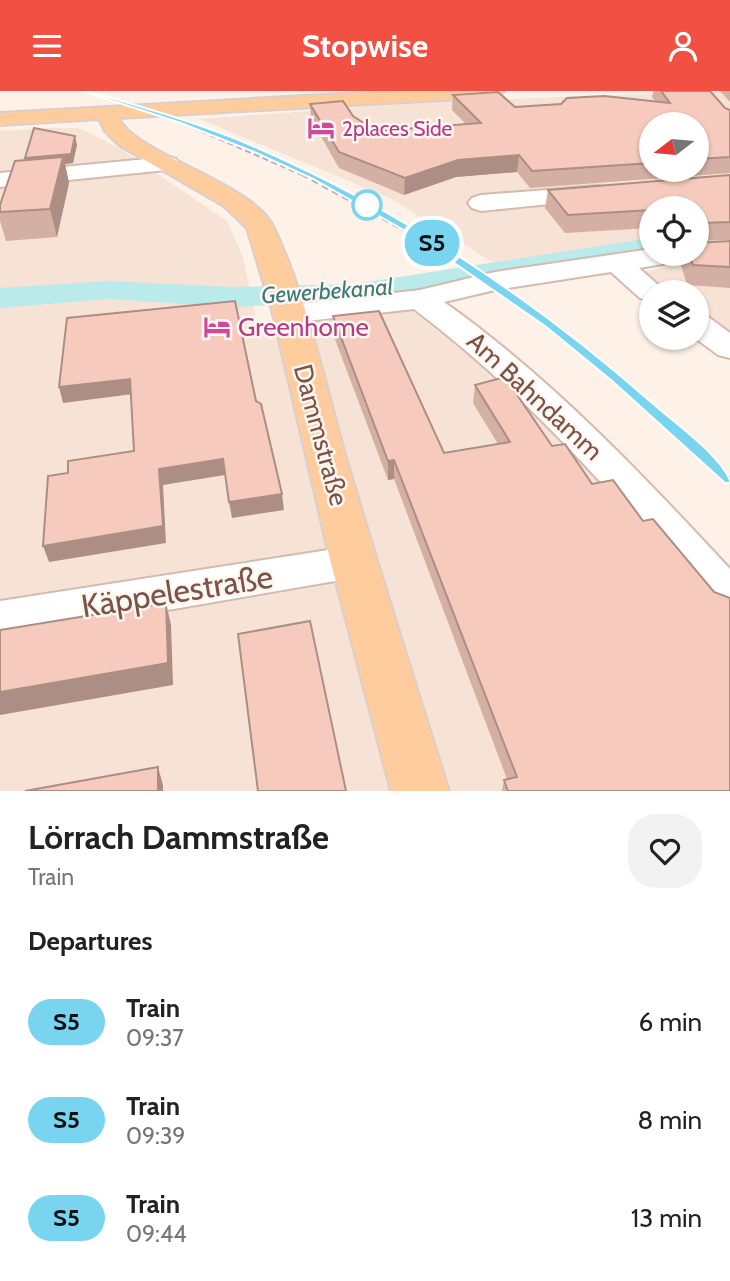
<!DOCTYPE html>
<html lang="en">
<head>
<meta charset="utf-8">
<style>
	body { margin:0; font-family:Cabin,sans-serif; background:#f2f2f2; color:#222; height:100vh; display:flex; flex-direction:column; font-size:26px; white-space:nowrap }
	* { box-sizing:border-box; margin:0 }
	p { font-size:23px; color:#767676 }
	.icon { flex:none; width:38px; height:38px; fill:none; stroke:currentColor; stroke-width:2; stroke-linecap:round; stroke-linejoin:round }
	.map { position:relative; height:700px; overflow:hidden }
	.panel { display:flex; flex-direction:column; background:#fff; flex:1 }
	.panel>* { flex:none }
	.badge { padding:0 14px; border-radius:23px; font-size:24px; line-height:46px }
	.needle { width:46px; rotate:254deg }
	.fabs { position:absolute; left:639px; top:21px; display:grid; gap:14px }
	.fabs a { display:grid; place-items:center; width:70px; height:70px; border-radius:50%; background:#fff; box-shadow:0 2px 5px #0004; font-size:35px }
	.map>.badge { position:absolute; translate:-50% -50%; box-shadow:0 0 0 4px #fff }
	h2 { padding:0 28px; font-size:26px; line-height:63px }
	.round { display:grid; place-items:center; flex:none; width:74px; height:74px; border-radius:28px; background:#f2f2f2 }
	.overview { display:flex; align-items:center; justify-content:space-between; height:119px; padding:0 28px }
	h1 { font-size:33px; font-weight:800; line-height:52px }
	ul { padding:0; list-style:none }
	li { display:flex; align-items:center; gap:21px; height:98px; padding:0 28px }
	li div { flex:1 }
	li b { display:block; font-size:26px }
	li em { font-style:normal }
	li .badge { min-width:77px; font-weight:700; text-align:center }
	header { display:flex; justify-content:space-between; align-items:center; height:91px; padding:0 28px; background:#f25043; color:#fff; font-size:32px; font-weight:800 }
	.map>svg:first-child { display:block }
	.residential { fill:#f7e3d6; fill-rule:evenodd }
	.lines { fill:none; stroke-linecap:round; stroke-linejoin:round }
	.canal { fill:#baeaea; fill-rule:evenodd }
	.minor-casing { stroke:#d4baaf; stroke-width:4 }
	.major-casing { stroke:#dacfcc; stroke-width:4 }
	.minor { fill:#fff; fill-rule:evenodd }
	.major { fill:#ffcc9e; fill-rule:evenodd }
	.rail-far3 { stroke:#b3a4ca; stroke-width:2.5; stroke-dasharray:6 3.5; stroke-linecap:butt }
	.rail-far2 { stroke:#b3a4ca; stroke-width:3.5; stroke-dasharray:7 4.5; stroke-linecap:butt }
	.rail-far1 { stroke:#b3a4ca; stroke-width:4.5; stroke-dasharray:9 6; stroke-linecap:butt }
	.rail { stroke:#b3a4ca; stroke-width:5; stroke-dasharray:11 8; stroke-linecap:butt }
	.wall { fill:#d4afa3; fill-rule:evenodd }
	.shaded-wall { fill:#ac8e84 }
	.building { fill:#f6cbbd; stroke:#ac8e84; stroke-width:2 }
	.line { fill:#79d4f0; stroke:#fff; stroke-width:2 }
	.stop-dot { fill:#fff; stroke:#79d4f0; stroke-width:3.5 }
	.labels { text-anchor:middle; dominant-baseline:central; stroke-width:5; stroke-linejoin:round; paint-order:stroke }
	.far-hotel-label { font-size:21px; fill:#b23c85; stroke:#fff7f0; text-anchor:start }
	.far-water-label { font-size:23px; font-style:italic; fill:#38797a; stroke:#fff7f0 }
	.hotel-label { font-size:26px; fill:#b23c85; stroke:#fff7f0; text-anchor:start }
	.street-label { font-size:26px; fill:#7c5349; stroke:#fff7f0 }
	.near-street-label { font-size:32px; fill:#7c5349; stroke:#fff7f0 }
</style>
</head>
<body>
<header><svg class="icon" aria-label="menu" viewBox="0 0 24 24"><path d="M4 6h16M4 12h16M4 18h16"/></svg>Stopwise<svg class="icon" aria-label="person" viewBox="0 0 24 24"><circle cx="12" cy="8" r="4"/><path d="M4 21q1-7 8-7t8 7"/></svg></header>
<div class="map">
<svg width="730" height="700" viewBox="0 0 730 700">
	<rect width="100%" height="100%" fill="#fef2e8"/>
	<path class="residential" d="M730 0V142L696 117H651V150L492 171 390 107 199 28 429 11ZM651 33H696V79H651Z
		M50 37H79L121 58 227 130 243 166 258 237 410 218 434 224 644 427 730 700H0V40Z
		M730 170V244L697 219 696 201H671L641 181 693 171Z"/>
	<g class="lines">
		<path class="canal" d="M651 147V163H659L354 211 231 216 109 208 0 217V197L109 190 231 196 354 193Z"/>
		<defs>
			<path id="minor" d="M168 66 176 68 179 73 176 78 0 96V82Z
				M599 95 608 97 611 102 608 107 481 120 472 117 468 112 472 107 481 104Z
				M651 158V163H690L686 169 639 177 666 201H651V210L640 207 611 181 495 199 444 211C551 287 641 382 730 478V527L713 522C622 411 529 305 414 218L289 232 278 230 273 223 278 216 289 214 420 199 495 181Z
				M696 223 707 225 730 242V267L718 264 695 247Z
				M354 455 370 460 377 472 370 484 0 548V510Z"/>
			<path id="major" d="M394 0H504L495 6 119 27C132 62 251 91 273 135 306 204 325 292 346 367 379 478 414 589 449 700H391L331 472 273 223 247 137 224 115 119 54 105 40 99 28 0 34V22Z"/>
		</defs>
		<use href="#minor" class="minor-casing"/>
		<use href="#major" class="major-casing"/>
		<use href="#minor" class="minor"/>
		<use href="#major" class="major"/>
		<path class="rail-far3" d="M85 0 178 30 305 85"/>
		<path class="rail-far2" d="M302 83 432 154 489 191"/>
		<path class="rail-far1" d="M486 189 585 262 660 324"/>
		<path class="rail" d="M658 322 730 389"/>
	</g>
	<path class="wall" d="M653 0H710L725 17 730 19V82L530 97 517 81 456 86 404 104 339 77 311 28 310 13 353 25 376 40 466 33 452 19 453 4 515 16 655 10 652 6ZM651 33H696V79H651Z
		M720 0H730V11Z
		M77 54 73 72 65 73 69 92 57 146 6 150 0 130V114L25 69Z
		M730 84V149L696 150V117H651V137L565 142 545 117 548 99Z
		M730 150V197L687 194 680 171 682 163H696Z
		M333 225 444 362 498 353 473 312 475 294 730 700H502L504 689 507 688 394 388 388 389 333 243Z"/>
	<path class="shaded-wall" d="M75 45 77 54 73 72 65 73 69 92 57 146 50 118 27 77 25 67Z
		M519 64 517 81 456 86 404 104 405 87 458 69Z
		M130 288 133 303 63 312 59 296Z
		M223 368 225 384 163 394 166 452 49 471 43 455 159 378Z
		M394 369V388L388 389V370Z
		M282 403 284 419 232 427 229 411Z
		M166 512 171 534 173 594 0 624V601Z
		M158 676 163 694V700H158Z"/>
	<path class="building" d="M661 0H710L725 17 730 19V66L696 68V33H651V72L532 80 519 64 458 69 405 87 339 61 310 13 343 10 353 25 376 40 481 32 453 4 498 1 515 16 561 13 567 7 604 5 670 12Z
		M34 37 75 45 71 63 25 67Z
		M63 66 50 118 0 121V114L15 70Z
		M730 84V131L701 132 698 142H696V117H651V119L568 124 548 99Z
		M730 150V176L693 174 689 163H696V152Z
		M235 210 256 310 261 313 282 403 229 411 223 368 159 378 163 435 43 455 48 385 68 382V370L134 360 130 288 59 296 67 227Z
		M379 220 444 362 510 351 475 294 505 286 552 355 565 353 592 393 613 389 643 430 653 428 714 501 730 507V700H508L504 689 517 686 394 369 388 370 333 225Z
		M166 512 168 572 0 601V539Z
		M310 530 346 700H258L238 543Z
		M158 676V700H25Z"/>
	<path class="line" d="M82 0H87C146 17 206 34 262 59 403 121 535 209 651 311 676 333 719 363 730 389V392H725L611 289 545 235 418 147 313 88 254 61 181 32Z"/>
	<defs>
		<symbol id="hotel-bare" viewBox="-9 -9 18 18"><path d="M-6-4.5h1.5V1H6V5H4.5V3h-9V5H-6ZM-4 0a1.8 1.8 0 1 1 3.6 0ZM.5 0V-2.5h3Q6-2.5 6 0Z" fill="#d1479c" stroke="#fff7f0" stroke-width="2.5" paint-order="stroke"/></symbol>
	</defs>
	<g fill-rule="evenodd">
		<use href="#hotel-bare" x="302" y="18" width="38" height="38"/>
		<use href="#hotel-bare" x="198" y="217" width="38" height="38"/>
	</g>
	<circle class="stop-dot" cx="367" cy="114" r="14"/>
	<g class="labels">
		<g class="far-hotel-label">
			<text x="342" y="37">2places Side</text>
		</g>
		<g class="far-water-label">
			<text transform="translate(327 200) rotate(-4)">Gewerbekanal</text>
		</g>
		<g class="hotel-label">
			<text x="238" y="236">Greenhome</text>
		</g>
		<g class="street-label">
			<text transform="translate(535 305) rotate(43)">Am Bahndamm</text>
			<text transform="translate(321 344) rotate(75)">Dammstraße</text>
		</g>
		<g class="near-street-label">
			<text transform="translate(177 500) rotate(-9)">Käppelestraße</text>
		</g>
	</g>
</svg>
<div class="fabs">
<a><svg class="needle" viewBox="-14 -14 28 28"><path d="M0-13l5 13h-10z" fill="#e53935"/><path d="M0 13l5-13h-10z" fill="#767676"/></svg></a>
<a><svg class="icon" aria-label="locate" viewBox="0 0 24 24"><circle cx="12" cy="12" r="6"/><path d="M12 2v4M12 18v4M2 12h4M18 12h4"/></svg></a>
<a><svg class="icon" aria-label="layers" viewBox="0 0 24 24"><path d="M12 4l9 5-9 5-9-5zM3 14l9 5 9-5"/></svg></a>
</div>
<b class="badge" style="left:432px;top:152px;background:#79d4f0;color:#111">S5</b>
</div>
<section class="panel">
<div class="overview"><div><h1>Lörrach Dammstraße</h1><p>Train</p></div><a class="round"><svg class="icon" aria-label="heart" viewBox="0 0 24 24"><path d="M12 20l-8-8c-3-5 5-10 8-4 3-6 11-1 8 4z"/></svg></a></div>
<h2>Departures</h2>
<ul>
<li><span class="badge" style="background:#79d4f0;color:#111">S5</span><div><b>Train</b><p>09:37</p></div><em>6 min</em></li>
<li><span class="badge" style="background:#79d4f0;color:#111">S5</span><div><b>Train</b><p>09:39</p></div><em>8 min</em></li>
<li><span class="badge" style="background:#79d4f0;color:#111">S5</span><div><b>Train</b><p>09:44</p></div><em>13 min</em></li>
</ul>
</section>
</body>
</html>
